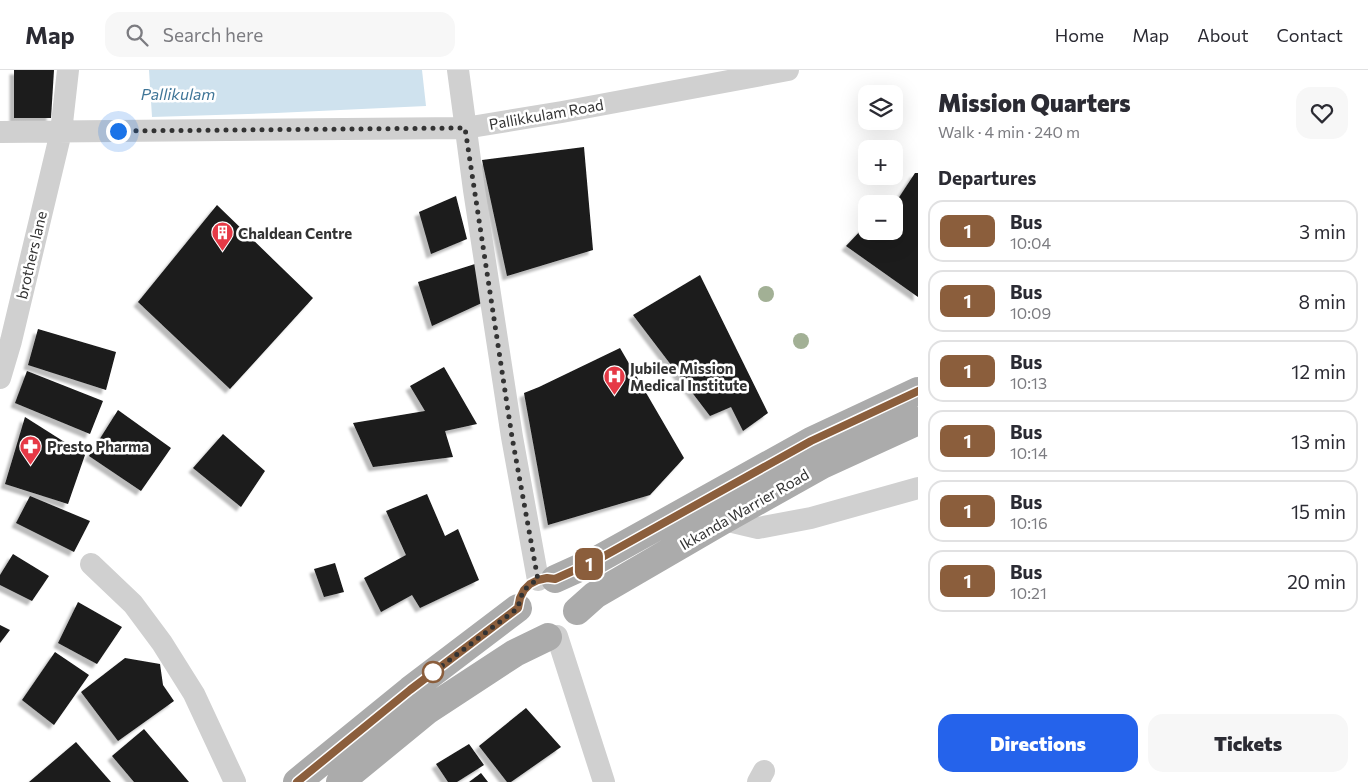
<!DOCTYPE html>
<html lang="en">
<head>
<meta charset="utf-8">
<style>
	body { margin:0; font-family:Commissioner,sans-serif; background:#f7f7f7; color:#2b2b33; height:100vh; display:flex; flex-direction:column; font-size:19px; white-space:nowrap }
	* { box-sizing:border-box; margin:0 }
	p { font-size:16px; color:#7c7c81 }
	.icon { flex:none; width:28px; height:28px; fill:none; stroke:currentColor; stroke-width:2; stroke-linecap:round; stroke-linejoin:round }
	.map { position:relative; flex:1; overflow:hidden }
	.panel { display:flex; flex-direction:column; background:#fff; width:450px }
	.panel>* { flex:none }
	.badge { padding:0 10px; border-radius:8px; font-size:18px; line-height:32px }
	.fabs { position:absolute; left:858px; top:15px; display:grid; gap:10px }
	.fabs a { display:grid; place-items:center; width:45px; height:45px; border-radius:10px; background:#fff; box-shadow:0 5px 20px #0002; font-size:25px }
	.you { position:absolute; width:25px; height:25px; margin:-12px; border:4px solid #fff; border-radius:50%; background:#1a73e8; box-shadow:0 0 0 8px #1a73e833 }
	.map>.badge { position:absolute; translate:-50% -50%; box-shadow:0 0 0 2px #fff }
	h2 { padding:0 20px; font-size:19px; line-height:45px }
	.round { display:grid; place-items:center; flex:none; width:52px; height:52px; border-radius:15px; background:#f7f7f7 }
	.summary { display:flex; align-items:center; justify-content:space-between; height:85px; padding:0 20px }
	h1 { font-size:24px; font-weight:800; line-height:38px }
	.cta { display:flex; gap:10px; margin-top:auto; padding:10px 20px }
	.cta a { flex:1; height:58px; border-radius:15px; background:#2563eb; color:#fff; font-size:20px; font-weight:800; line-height:58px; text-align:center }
	.cta a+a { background:#f7f7f7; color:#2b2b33 }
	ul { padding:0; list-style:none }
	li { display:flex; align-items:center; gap:15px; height:62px; margin:0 10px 8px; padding:0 10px; border:2px solid #e1e1e2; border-radius:15px }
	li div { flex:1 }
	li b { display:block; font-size:19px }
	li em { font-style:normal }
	li .badge { min-width:55px; font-weight:700; text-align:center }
	header { display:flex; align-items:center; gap:30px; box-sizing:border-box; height:70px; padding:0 25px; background:#fff; border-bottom:1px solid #e1e1e2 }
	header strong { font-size:24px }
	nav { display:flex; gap:28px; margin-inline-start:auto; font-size:18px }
	.search { width:350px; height:45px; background:#f7f7f7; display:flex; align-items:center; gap:12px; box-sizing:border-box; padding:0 18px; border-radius:15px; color:#7c7c81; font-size:19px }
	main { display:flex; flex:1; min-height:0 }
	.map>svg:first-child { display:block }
	.water { fill:#cfe2ee }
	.building { fill:#1a1a1a; filter:url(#shadow) }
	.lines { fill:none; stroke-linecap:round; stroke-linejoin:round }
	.street { stroke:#d0d0d0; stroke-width:22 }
	.primary { stroke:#ababab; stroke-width:28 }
	.tree { fill:#a2b095 }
	.line-casing { stroke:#fff; stroke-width:11 }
	.line { stroke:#8b5e3c; stroke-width:8 }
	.walk { stroke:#333; stroke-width:5; stroke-dasharray:0 9 }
	.stop-dot { fill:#fff; stroke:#8b5e3c; stroke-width:2.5 }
	.labels { text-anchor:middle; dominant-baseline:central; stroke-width:5; stroke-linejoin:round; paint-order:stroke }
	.street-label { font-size:15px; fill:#333; stroke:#fff }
	.poi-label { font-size:15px; font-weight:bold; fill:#333; stroke:#fff; text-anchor:start }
	.water-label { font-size:16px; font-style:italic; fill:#3f7597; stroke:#fff }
</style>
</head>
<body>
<header>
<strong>Map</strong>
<div class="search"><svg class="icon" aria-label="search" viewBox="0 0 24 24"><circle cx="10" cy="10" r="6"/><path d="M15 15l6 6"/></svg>Search here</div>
<nav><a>Home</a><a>Map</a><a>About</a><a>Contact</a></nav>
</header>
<main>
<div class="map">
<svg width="918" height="712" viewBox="0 0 918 712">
	<defs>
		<filter id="shadow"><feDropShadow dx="-4.5" dy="4.5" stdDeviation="1" flood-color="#0004"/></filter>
	</defs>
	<rect width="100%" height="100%" fill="#fff"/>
	<path class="water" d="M149 0H422L426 36 276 43 152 47Z"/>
	<path class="building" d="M14 0H54L51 48H14Z
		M584 77 593 180 507 206 482 90Z
		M915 103H918V227L846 176 864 157 866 158V161L876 163 877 161H894V135Z
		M456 126 467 169 431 184 419 142Z
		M217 135 313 228 230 319 138 232Z
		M475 194 486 231 432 256 418 212Z
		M700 205 768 343 743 361 731 337 710 346 633 245Z
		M38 259 116 282 106 320 28 295Z
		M620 278 684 388 650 425 548 455 524 323 539 317Z
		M444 297 477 354 445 361 453 387 373 397 353 353 425 341 410 316Z
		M27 301 103 331 90 364 15 333Z
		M118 340 171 378 141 421 89 386Z
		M25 347 85 385 68 434 5 414Z
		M223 364 265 401 241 437 193 398Z
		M427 424 445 466 458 459 479 510 420 538 412 525 381 542 364 508 406 485 386 441Z
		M30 426 90 451 74 482 16 453Z
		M13 484 49 506 32 531 0 515V505Z
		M335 493 344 522 324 527 314 499Z
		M78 532 122 557 97 594 58 573Z
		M0 555 10 560 0 573Z
		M55 582 89 605 54 655 22 630Z
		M125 588 160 594 163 615 174 631 118 671 81 622Z
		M526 638 561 677 511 712H507L479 676Z
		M144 659 189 712H134L112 686Z
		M76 672 111 712H29Z
		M469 674 484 695 457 712H448L436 694Z
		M481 703 488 712H469Z"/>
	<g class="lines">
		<path class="street" d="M458 0 474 120 512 367 538 510
			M0 62 465 58 562 42 788 0
			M0 308 11 271 61 62 68 0
			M724 450 758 458 811 448 918 418
			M91 494 133 534 162 573 194 624 235 712
			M557 566 604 712
			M758 712 764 701"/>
		<path class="primary" d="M555 509 597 490 811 371 918 321
			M577 541 595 525 724 450 822 395 918 351
			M297 712 410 620 518 538
			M340 712 428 640 515 583 548 567"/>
	</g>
	<g class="tree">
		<circle cx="766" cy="224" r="8"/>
		<circle cx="801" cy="271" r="8"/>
	</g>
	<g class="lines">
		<defs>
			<path id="line" d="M297 712 410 620 518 538 520 528 524 520 530 514 538 510 547 508 555 509 597 490 811 371 918 321"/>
		</defs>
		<use href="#line" class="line-casing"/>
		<use href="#line" class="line"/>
		<path class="walk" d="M118 61 465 58 512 367 538 510C525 516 521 523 518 538L426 608 433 602"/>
	</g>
	<defs>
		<symbol id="building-pin" viewBox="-11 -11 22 30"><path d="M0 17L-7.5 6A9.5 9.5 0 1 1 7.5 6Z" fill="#e63946" stroke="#fff"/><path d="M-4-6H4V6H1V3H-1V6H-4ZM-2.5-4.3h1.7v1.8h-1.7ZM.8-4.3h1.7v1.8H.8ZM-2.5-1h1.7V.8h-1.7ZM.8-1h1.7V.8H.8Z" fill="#fff"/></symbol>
		<symbol id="hospital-pin" viewBox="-11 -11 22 30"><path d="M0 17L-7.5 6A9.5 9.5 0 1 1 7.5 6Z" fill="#e63946" stroke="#fff"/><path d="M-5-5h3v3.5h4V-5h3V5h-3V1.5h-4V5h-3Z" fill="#fff"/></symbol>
		<symbol id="pharmacy-pin" viewBox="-11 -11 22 30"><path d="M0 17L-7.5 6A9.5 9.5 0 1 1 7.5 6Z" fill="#e63946" stroke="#fff"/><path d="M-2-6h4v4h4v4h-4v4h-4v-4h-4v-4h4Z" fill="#fff"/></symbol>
	</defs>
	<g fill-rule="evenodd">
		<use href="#building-pin" x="210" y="150" width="25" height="34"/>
		<use href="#hospital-pin" x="602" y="294" width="25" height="34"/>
		<use href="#pharmacy-pin" x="18" y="364" width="25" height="34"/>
	</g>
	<circle class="stop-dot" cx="433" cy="602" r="10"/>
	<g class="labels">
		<g class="street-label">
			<text transform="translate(546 44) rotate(-10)">Pallikkulam Road</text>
			<text transform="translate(31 185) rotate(-77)">brothers lane</text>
			<text transform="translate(744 439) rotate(-30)">Ikkanda Warrier Road</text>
		</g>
		<g class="poi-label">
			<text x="238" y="163">Chaldean Centre</text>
			<text x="630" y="298">Jubilee Mission<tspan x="630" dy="17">Medical Institute</tspan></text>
			<text x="47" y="376">Presto Pharma</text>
		</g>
		<g class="water-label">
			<text x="178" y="23">Pallikulam</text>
		</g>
	</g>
</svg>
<div class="fabs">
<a><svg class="icon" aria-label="layers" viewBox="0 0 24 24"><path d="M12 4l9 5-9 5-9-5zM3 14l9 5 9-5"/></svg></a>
<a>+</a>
<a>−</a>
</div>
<div class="you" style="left:118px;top:61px"></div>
<b class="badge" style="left:589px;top:494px;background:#8b5e3c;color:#fff">1</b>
</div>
<section class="panel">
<div class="summary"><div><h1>Mission Quarters</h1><p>Walk · 4 min · 240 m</p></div><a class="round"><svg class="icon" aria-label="heart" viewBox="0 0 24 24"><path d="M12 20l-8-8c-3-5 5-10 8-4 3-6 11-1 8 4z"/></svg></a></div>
<h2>Departures</h2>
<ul>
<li><span class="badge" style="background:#8b5e3c;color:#fff">1</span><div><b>Bus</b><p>10:04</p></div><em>3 min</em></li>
<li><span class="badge" style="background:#8b5e3c;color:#fff">1</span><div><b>Bus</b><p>10:09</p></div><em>8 min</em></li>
<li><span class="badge" style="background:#8b5e3c;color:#fff">1</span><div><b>Bus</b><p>10:13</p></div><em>12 min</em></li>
<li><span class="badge" style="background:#8b5e3c;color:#fff">1</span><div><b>Bus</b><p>10:14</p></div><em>13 min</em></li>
<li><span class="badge" style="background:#8b5e3c;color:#fff">1</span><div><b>Bus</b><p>10:16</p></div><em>15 min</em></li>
<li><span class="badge" style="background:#8b5e3c;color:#fff">1</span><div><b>Bus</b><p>10:21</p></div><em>20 min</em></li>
</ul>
<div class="cta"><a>Directions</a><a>Tickets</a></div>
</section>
</main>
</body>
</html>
